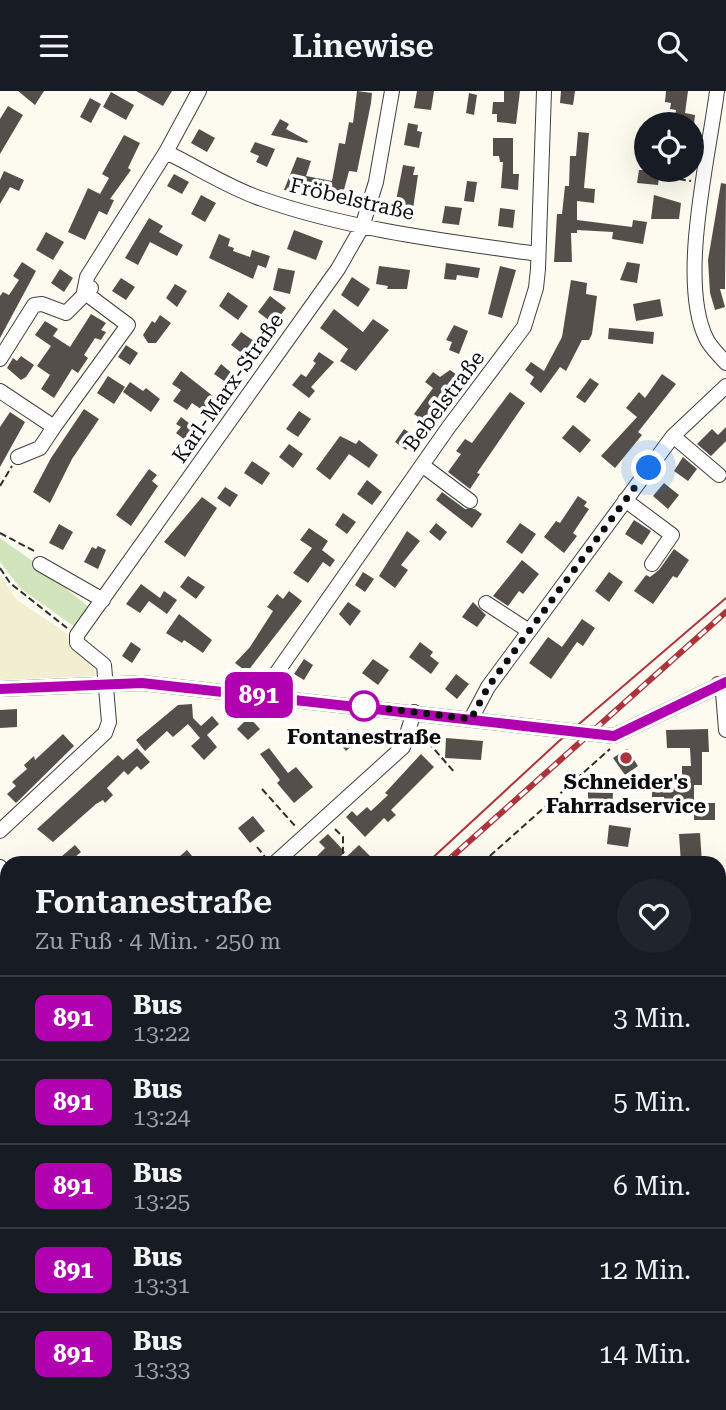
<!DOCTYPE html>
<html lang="de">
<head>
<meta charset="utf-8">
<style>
	body { margin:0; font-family:"Roboto Serif",serif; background:#20242c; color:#f1f3f6; height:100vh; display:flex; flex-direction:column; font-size:26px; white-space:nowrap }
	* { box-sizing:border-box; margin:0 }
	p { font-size:23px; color:#9ea1a6 }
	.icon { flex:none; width:38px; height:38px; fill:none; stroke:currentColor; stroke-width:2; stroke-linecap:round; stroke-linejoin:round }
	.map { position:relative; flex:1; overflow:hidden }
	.panel { position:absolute; left:0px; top:765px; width:726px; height:555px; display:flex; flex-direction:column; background:#171b24; border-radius:21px 21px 0 0; box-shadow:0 7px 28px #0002 }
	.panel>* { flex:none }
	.badge { padding:0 14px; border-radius:10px; font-size:24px; line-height:46px }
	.buttons { position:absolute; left:634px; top:21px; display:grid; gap:14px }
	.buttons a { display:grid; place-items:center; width:70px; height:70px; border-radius:50%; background:#171b24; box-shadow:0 7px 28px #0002; font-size:35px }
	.you { position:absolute; width:35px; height:35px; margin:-18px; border:5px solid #fff; border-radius:50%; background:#1a73e8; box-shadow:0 0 0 10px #1a73e833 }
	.map>.badge { position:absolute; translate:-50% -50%; box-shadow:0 0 0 4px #fff }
	.round { display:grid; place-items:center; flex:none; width:74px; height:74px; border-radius:37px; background:#20242c }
	.overview { display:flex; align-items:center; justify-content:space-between; height:119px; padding:0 35px }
	h1 { font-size:33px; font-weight:600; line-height:52px }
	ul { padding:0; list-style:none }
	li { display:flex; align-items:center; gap:21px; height:84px; padding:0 35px; border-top:2px solid #363941 }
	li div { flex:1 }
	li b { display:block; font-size:26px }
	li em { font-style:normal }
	li .badge { min-width:77px; font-weight:700; text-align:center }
	header { display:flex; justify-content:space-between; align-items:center; height:91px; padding:0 35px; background:#171b24; font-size:32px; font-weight:600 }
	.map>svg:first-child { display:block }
	.industrial { fill:#eae3eb }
	.farmland { fill:#f1eed2 }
	.green { fill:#d2e4bc }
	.forest { fill:#b6d39d }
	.building { fill:#554f4b }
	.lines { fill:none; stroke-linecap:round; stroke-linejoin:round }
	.minor-casing { stroke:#404040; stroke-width:16 }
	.path { stroke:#2f2f2f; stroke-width:2; stroke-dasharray:7 3.5; stroke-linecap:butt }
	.minor { stroke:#fff; stroke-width:14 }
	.tram { stroke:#ae343c; stroke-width:2 }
	.rail-casing { stroke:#ae343c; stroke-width:6 }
	.rail { stroke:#fff; stroke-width:3.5; stroke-dasharray:10; stroke-linecap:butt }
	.line-casing { stroke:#fff; stroke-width:16 }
	.line { stroke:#b000b0; stroke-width:10 }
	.walk { stroke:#0d0d0d; stroke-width:7; stroke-dasharray:0 12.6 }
	.stop-dot { fill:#fff; stroke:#b000b0; stroke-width:3.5 }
	.poi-dot { fill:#ae343c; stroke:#fff; stroke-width:2.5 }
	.labels { text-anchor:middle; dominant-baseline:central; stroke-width:7; stroke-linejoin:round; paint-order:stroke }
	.street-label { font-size:21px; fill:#0d0d0d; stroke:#fff }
	.stop-label { font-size:21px; font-weight:bold; fill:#0d0d0d; stroke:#fff }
	.poi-label { font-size:21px; font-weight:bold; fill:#0d0d0d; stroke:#fff }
</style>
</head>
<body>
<header><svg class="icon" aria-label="menu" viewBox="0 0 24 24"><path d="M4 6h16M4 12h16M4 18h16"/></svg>Linewise<svg class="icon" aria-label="search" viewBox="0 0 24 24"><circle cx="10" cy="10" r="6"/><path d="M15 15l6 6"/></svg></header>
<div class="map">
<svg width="726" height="1319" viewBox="0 0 726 1319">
	<rect width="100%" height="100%" fill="#fdfaef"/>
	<path class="industrial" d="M719 1069 726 1070V1208L719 1202Z"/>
	<path class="farmland" d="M0 485 16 508 69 544 71 555 93 574 96 585 0 589Z"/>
	<path class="green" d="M0 447 34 471 90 517 75 536 21 498 0 471Z"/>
	<path class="forest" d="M726 1235V1319H700L693 1313 719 1312V1243Z"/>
	<path class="building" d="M18 0H44L35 14Z
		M136 0H172L163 15Z
		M357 0 372 2 371 12 357 81 349 80 341 110 284 99 297 66 311 70 306 85 332 90 339 52 345 53 349 31 353 32Z
		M417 0H434L431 19 414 17Z
		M504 0H520L516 33 497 31V23H492L493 11H504Z
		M561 0H575L573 14 560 12Z
		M666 0H688L685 22 695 24 694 33H674L676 19 670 18 671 12 665 11Z
		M111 1 134 14 126 29 103 16Z
		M469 2 477 4 474 24 466 22Z
		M90 7 101 13 91 32 80 26Z
		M8 15 23 24 0 63V28Z
		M280 28 289 33 286 38 308 50 307 52 271 44Z
		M408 32 418 34 417 40 422 41 419 57 404 54Z
		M199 38 215 47 207 61 191 52Z
		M578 41 589 42 584 97 595 98 594 112 577 110V129L632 136 633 129 647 131 643 153 612 148 613 141 577 139V142H571L572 171H554L557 123H562L565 95H569L570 65H576Z
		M124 44 140 52 128 77 131 79 110 108 114 109 107 124 99 120 85 149 68 141 88 97 100 103 109 87 102 83Z
		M493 47H513V83H519L518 99 501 97 503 71H500L499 65H493Z
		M255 51 275 58 267 76 256 71 259 65 250 61Z
		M403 74 415 76 413 84H418L413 118 395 115Z
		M639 79H660L658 94 637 92Z
		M4 80 24 89 19 100 10 96 0 113V89Z
		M174 83 189 91 182 103 167 95Z
		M467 90 477 91 474 111 464 110Z
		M721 92 726 93 725 198H720L725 216 715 219 710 202 708 169Z
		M201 104 216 112 205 131 191 123Z
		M654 104 681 112 679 128H651Z
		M445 115 462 117 459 134 442 132Z
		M500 117 515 119 513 137 498 135Z
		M149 127 163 135 159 141 183 154 177 165 150 151 138 174 125 167Z
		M294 139 323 150 316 169 287 158Z
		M46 141 64 151 53 169 36 159Z
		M219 143 230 148 228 155 234 157 233 160 250 166 252 159 270 165 266 177 258 174 253 188 209 167Z
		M22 171 36 180 0 247V205L3 201 9 204 19 189 13 185Z
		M627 171 640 173 637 192 620 189Z
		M446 172 480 177 478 187 457 184 456 189 444 188Z
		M379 175 410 179 407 198H387L388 195 376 193Z
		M500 175 516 179 502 227 488 223Z
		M278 177 295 180 290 203 273 199Z
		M60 178 73 187 64 201 51 192Z
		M352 186 370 198 358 216 341 204Z
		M121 187 135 196 126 209 112 200Z
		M571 189 587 192 586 203 597 205 592 243 589 249H582L566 280 560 276 541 302 530 293 534 286 525 279 531 271 544 280 562 246Z
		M175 193 187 200 177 216 166 207Z
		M228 201 248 215 238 229 219 215Z
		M270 205 286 217 274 233 258 221Z
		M660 208 663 225 636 230 633 213Z
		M334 218 363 241 373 228 389 239 356 280 340 270 348 258 320 237Z
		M91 223 106 232 101 239 106 241 101 249 95 247 84 264 88 267 78 282 72 278 54 307 41 298 50 284 37 275 51 255 35 244 45 230 58 238 53 245 70 256Z
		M160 224 171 232 156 252H148L143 244 152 230 155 232Z
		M454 234 468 240 459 263 449 259 452 251 446 249Z
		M609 237 654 241 653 253 608 248Z
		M241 241 258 253 251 263 245 259 243 263 231 254Z
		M126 254 138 262 130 274 118 266Z
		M319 261 334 271 311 296 315 300 309 307 292 294 301 283 306 286 316 272 313 270Z
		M21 265 34 274 26 286 21 289 7 277 13 267 17 270Z
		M221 273 233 283 227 292 214 283Z
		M450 279 460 286 426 332 414 323 433 297 425 291 433 281 440 286Z
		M181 280 218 309 208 323 192 312 187 319 173 310 181 299 172 293Z
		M662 283 676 293 638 341 642 344 615 377 601 365 637 326 626 317 639 301 645 307Z
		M108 285 125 296 114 313 97 302Z
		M590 287 599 293 585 312 576 306Z
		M130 291 143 300 146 297 160 308 151 321 123 301Z
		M510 301 525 312 477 382 480 383 470 398 448 381 461 363 456 360 465 348 472 352Z
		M84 318 99 328 72 368 50 412 33 401 51 367Z
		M299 320 311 328 298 346 286 338Z
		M10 321 25 331 0 376V336Z
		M181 326 198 339 189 352 176 342 181 336 176 333Z
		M573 334 591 349 580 362 562 347Z
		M726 336V350L711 365 697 353 712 338 718 344Z
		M404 338 416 346 406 359 395 351Z
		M340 345 356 353 359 349 378 364 369 377 349 363 330 389 316 378Z
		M289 353 303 363 293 377 279 366Z
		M683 366 697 378 688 390 674 380Z
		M252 370 270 382 262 394 244 382Z
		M149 378 157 384 152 390 158 395 131 435 116 424Z
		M367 389 382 401 372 414 357 403Z
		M664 392 679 404 668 418 653 405Z
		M225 396 238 404 230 416 217 407Z
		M442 401 465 418H475L482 423 472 437 436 409Z
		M578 405 587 411 584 415 589 418 573 442 577 445 564 462 544 446 556 430 560 432Z
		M202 406 217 417 185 466 164 451Z
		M343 422 356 431 347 443 335 434Z
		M634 429 651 440 642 454 625 443Z
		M436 432 447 441 440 450 429 441Z
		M520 432 536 443 522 463 506 451Z
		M59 433 73 441 63 459 49 452Z
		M309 437 328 450 322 459 335 469 330 476 323 471 308 492 293 482 312 457 300 449Z
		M407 440 420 450 401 474 408 479 395 497 379 485Z
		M98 455 106 459 98 478 84 471 92 456 96 458Z
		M674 458 689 469 677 487 673 485 653 513 634 500 646 484 650 486 659 479Z
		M522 469 539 483 523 503 519 500 508 515 493 505Z
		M363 481 374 488 365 501 355 494Z
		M609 481 623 491 609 511 595 500Z
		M188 485 205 496 196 508 180 496Z
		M141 493 160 507 164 500 177 509 167 523 149 510 140 522 126 513Z
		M289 500 302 510 247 581 235 572 250 556 273 520 267 516 277 503 283 508Z
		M348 511 361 520 350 535 339 523Z
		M473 511 486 524 477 536 462 526Z
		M179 523 212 549 203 562 184 549 182 552 166 542Z
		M582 528 595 537 583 555 577 551 551 588 529 572 548 546 562 556Z
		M131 551 141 558 132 572 122 565Z
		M420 551 433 561 430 565 439 572 431 583 409 566Z
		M304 568 313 574 304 589 294 583Z
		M373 568 389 579 378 594 362 582Z
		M456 583 469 593 457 608 445 598Z
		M192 613 193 627 201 635 212 625 219 633 207 644 217 656 204 669 191 655 200 647 188 633 173 646 167 640 145 660 136 649 178 614Z
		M17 618V636L0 637V619Z
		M249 626 260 638 248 649 237 638Z
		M348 638 358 649 346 660 336 648Z
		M708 638 709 661H702V694H694V712H715V729H694V714H665L664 706H652V697H682V675H691L690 657H667L666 639Z
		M63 643 74 655 16 712 7 703 16 695 12 691 27 678 24 674 34 665 35 669Z
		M446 647 483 650 481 669 445 667Z
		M137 657 150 671 141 679 137 675 128 684 124 680 107 697 113 704 105 712 103 709 96 713 53 751 37 738 118 664 123 669Z
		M269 657 288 682 296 676 313 696 294 712 277 692 280 689 260 663Z
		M627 658 638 675 625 684 613 667Z
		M421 663 434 676 391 719 396 724 388 731 384 727 365 746 346 726 352 720 357 725 367 716 371 720 388 704 385 702Z
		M588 701 613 702 612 718 588 717Z
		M253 725 265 740 250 752 238 737Z
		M609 734 631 737 628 756 607 753Z
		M700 742 702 772H681L679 743Z
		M328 743 345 761 334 772H310L325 757 319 751Z
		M75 754 81 761 68 772 62 765Z
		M359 754 372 767 366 772H340Z
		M187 759 198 772H172Z"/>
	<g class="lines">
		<defs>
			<path id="minor" d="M717 0C709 64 678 189 706 247 710 256 719 264 726 272
				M166 61C197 76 229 97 262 108 351 139 445 150 538 163
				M84 201 87 186 166 61 199 0
				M0 268 34 214 42 213 66 222 91 197
				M0 300 54 336 128 234 84 201
				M673 345 719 384
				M18 366 40 357 54 336
				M422 374 470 410
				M625 409 672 444 652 473
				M40 473 103 509
				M486 512 529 540
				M718 593 723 601 726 639
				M0 598 142 592 614 645 726 591
				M261 604 448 337 524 236 536 197 538 178 544 0
				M471 628 488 596 673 345 726 295
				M0 740 105 642 109 631 104 574 77 552V544L338 178 362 136 376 91 392 0
				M275 772 403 656 414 621
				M0 776 7 784
				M719 857 726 858
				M4 924 7 927
				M0 1009 7 1003
				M719 1061H726
				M719 1226 726 1218
				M171 1312 179 1319
				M480 1312 488 1319
				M37 1319 44 1312
				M629 1319 637 1312"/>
		</defs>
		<use href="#minor" class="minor-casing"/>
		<path class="path" d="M665 79V86L691 90
			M427 337 434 327
			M0 395 12 375
			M0 442 36 461
			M0 477 10 492 67 537
			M421 643 455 682
			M262 698 296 736
			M335 738 343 746V765
			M257 756 265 766
			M482 772 610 658
			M0 1199 7 1193
			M719 1276 726 1273"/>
		<use href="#minor" class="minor"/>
		<path class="tram" d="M427 772 558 651 726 507
			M0 1159 7 1153"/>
		<defs>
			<path id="rail" d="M445 772 726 521
				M0 1171 7 1165"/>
		</defs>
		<use href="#rail" class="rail-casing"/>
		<use href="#rail" class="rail"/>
	</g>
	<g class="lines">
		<defs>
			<path id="line" d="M0 598 142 592 614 645 726 591"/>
		</defs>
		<use href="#line" class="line-casing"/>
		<use href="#line" class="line"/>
		<path class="walk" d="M364 615 471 628 488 596 649 377"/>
	</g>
	<circle class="stop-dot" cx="364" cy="615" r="14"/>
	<circle class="poi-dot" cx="626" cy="667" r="7"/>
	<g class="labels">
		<g class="street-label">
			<text transform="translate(352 108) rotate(13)">Fröbelstraße</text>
			<text transform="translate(228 297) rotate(-55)">Karl-Marx-Straße</text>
			<text transform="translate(444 310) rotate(-53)">Bebelstraße</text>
		</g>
		<g class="stop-label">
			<text x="364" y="646">Fontanestraße</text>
		</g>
		<g class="poi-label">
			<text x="626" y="691">Schneider's<tspan x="626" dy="24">Fahrradservice</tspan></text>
		</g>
	</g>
</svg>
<div class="buttons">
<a><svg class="icon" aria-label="locate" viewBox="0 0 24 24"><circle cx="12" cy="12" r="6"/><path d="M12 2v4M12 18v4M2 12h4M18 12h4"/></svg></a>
</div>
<div class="you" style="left:649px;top:377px"></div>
<b class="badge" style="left:259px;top:604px;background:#b000b0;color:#fff">891</b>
<section class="panel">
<div class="overview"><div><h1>Fontanestraße</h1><p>Zu Fuß · 4 Min. · 250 m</p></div><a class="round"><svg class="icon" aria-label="heart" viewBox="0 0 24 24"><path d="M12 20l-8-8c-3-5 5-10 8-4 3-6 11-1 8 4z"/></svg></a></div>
<ul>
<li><span class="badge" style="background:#b000b0;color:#fff">891</span><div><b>Bus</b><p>13:22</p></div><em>3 Min.</em></li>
<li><span class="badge" style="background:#b000b0;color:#fff">891</span><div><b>Bus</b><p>13:24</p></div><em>5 Min.</em></li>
<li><span class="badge" style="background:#b000b0;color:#fff">891</span><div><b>Bus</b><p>13:25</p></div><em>6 Min.</em></li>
<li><span class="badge" style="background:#b000b0;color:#fff">891</span><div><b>Bus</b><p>13:31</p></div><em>12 Min.</em></li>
<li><span class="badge" style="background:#b000b0;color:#fff">891</span><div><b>Bus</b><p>13:33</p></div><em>14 Min.</em></li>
</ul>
</section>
</div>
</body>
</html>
